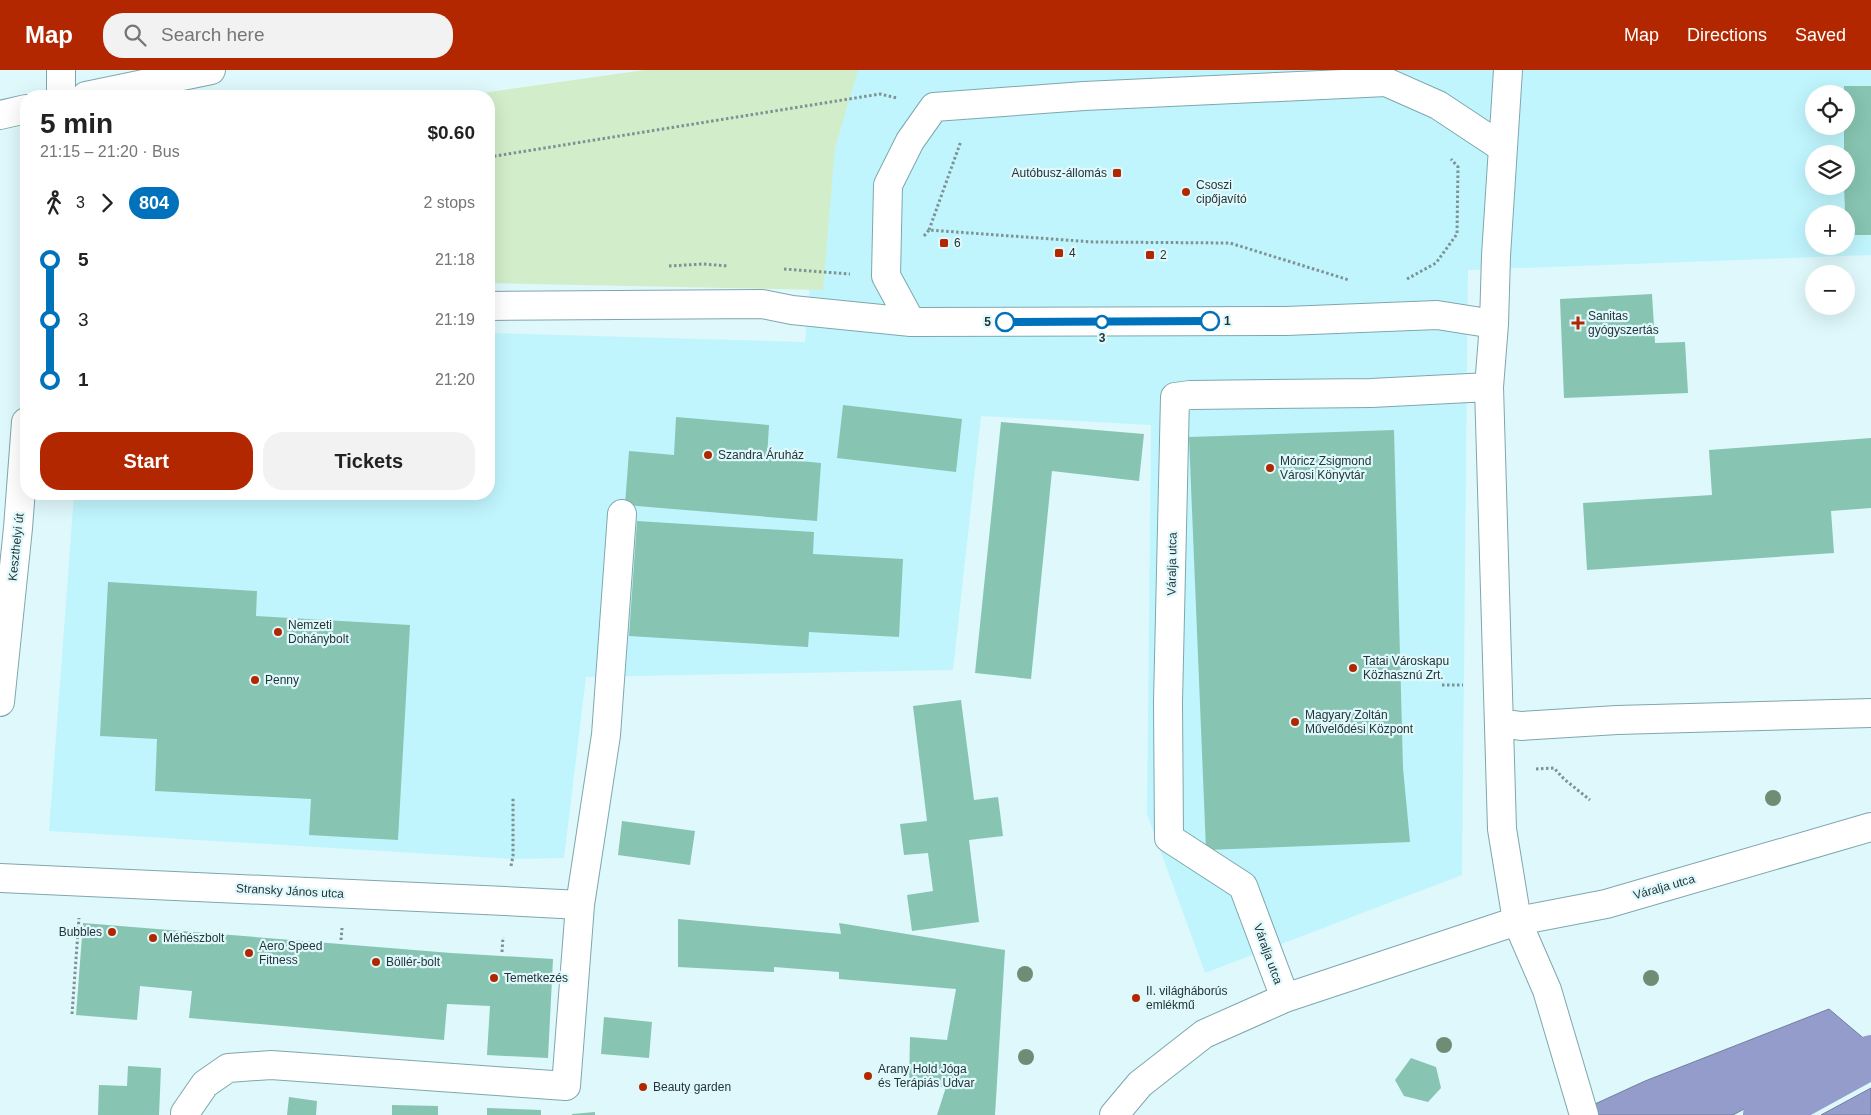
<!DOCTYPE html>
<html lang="en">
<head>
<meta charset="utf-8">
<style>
	body { margin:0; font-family:Arial,sans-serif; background:#f2f2f2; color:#222; height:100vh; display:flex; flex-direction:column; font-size:19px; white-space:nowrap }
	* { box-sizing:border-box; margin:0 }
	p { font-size:16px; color:#767676 }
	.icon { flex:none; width:28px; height:28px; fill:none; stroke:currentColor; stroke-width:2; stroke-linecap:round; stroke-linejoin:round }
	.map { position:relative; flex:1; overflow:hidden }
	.details { position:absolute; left:20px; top:20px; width:475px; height:410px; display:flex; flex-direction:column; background:#fff; border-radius:20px; box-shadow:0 5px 20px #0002 }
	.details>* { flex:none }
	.badge { padding:0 10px; border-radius:16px; font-size:18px; line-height:32px }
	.buttons { position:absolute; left:1805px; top:15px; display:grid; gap:10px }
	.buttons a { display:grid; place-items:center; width:50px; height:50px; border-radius:50%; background:#fff; box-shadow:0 5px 20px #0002; font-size:25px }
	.map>.badge { position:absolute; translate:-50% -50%; box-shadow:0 0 0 2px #fff }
	.legs { display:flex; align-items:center; gap:8px; height:55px; padding:0 20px; font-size:16px }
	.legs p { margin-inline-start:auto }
	.overview { display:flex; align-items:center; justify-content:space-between; height:85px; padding:0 20px }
	h1 { font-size:28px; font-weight:600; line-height:38px }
	.cta { display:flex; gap:10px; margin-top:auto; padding:10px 20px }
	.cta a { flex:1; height:58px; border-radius:20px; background:#b22700; color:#fff; font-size:20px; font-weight:600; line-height:58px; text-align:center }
	.cta a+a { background:#f2f2f2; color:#222 }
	ul { padding:0 20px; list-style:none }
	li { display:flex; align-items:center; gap:18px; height:60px; font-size:19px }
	li i { display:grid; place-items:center; width:8px; height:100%; margin:0 6px; background:currentColor }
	li i::after { content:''; width:12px; height:12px; margin:-6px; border:4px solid; border-radius:50%; background:#fff }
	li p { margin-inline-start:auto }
	li:first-child i { background:linear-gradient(#0000 50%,currentColor 0) }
	li:last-child i { background:linear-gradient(currentColor 50%,#0000 0) }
	header { display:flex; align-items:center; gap:30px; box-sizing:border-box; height:70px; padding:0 25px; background:#b22700; color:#fff }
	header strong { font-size:24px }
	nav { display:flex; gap:28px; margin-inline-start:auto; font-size:18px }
	.search { width:350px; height:45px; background:#f2f2f2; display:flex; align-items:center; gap:12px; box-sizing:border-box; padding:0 18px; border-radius:20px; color:#767676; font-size:19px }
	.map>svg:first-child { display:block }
	.built { fill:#c0f5fd; fill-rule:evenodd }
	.green { fill:#d2edca }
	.water { fill:#949ccb; stroke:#727d9f }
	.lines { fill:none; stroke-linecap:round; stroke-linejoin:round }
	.canal { stroke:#949ccb; stroke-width:44 }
	.building { fill:#87c4b1 }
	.minor-casing { stroke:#7ea7ad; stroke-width:30 }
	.major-casing { stroke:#7ea7ad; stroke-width:30 }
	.path { stroke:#7d9295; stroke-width:3; stroke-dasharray:2.5 2.5; stroke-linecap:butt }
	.minor { stroke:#fff; stroke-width:28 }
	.major { stroke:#fff; stroke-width:28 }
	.tree { fill:#6f8c75 }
	.line-1-casing { stroke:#fff; stroke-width:11 }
	.line-1 { stroke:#0072bc; stroke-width:8 }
	.poi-dot { fill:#b22700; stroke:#dff8fc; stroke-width:2 }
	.stop-1-dot { fill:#fff; stroke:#0072bc; stroke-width:2.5 }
	.labels { text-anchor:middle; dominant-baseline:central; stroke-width:4.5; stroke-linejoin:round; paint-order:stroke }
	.poi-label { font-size:12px; fill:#243537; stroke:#dff8fc; text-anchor:start }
	.stop-label { font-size:12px; font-weight:bold; fill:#243537; stroke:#dff8fc; text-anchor:start }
	.street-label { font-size:12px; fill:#243537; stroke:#dff8fc }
</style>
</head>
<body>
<header>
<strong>Map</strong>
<div class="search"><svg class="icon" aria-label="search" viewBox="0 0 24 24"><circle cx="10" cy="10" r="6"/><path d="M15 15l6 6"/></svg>Search here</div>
<nav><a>Map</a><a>Directions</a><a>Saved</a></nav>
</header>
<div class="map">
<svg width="1871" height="1045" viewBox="0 0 1871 1045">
	<rect width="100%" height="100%" fill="#dff8fc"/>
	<path class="built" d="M828 0H1871V185L1468 200 1462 805 1205 903 1147 744 1151 355 981 346 953 600 586 607 564 788 513 789 49 761 74 424H489V263L805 272ZM1814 24H1846V56H1814ZM1814 84H1846V116H1814ZM1814 144H1846V176H1814Z"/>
	<path class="green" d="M645 0H858L835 78 823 220 489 213V26H461Z"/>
	<path class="water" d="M1829 939 1868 972 1733 1045H1571L1645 1011Z
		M1871 1018V1045H1821Z"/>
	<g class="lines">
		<path class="canal" d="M1765 1045 1871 987"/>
	</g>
	<path class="building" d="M1844 16H1871V165H1846L1844 116H1846V84H1844V56H1846V24H1844Z
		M1652 224 1655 273 1685 272 1688 323 1564 328 1560 229Z
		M843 335 962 349 956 402 837 388Z
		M676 347 769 355 767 388 821 393 817 451 625 435 629 381 674 385Z
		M1001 352 1144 364 1139 411 1052 401 1031 609 975 603Z
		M1394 360 1403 698 1410 772 1206 780 1189 367Z
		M1871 368V438L1831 441 1834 483 1587 500 1583 433 1712 425 1709 380Z
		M637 451 814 462 813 484 903 489 899 567 809 562 808 577 629 566Z
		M108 512 257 521 256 546 410 555 398 770 309 765 311 729 155 721 157 669 100 666Z
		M961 630 974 730 998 727 1003 766 969 770 979 852 912 861 907 825 933 821 928 783 904 785 900 754 927 751 913 636Z
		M622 751 695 761 690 795 618 785Z
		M678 849 841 864 839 853 1005 880 995 1045H937L946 1017 909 1015 910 967 947 970 956 919 839 909V902L774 897V902L678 897Z
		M83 853 451 883 553 889 548 988 487 985 490 936 447 934 444 970 189 948 192 921 140 916 137 950 76 945Z
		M604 947 652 952 649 988 601 984Z
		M1411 988 1436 997 1441 1018 1428 1032 1404 1026 1395 1010Z
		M128 996 161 998 159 1045H98L99 1015 127 1016Z
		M289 1027 317 1031 316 1045H287Z
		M392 1035 438 1036V1045H392Z
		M487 1038 541 1040V1045H487Z
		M595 1042V1045H572V1044Z"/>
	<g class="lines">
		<defs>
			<path id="minor" d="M61 0V26
				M1508 0 1496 186 1494 254 1489 317 1502 759 1517 851 1547 920 1584 1045
				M489 236 762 234 792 240 911 252 1286 251 1437 245 1494 254
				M911 252 886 206 888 115 910 71 934 37 1084 26 1386 12 1438 35 1503 78
				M0 632 18 458 26 352
				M1500 653 1521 656 1617 650 1871 643
				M0 808 505 831 580 835
				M1285 928 1243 816 1169 768 1168 632 1175 327 1190 325 1371 323 1489 317
				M185 1043 205 1014 228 998 271 995 566 1016 580 835 606 665 622 444
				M1114 1045 1140 1014 1204 964 1285 928 1517 851 1606 834 1871 757"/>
			<path id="major" d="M86 26 211 0
				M0 45 26 39"/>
		</defs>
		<use href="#minor" class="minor-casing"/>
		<use href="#major" class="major-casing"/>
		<path class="path" d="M489 87 880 24 897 28
			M929 160 961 71
			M924 166 929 160 1093 172 1230 173 1349 210
			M669 196 703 194 728 196
			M784 199 850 204
			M1407 209 1436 193 1457 164 1458 97 1451 89
			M1442 615H1463
			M1536 699 1554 698 1564 709 1590 730
			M511 796 513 786V727
			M341 870 342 858
			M502 882 503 867
			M72 944 79 848"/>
		<use href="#minor" class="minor"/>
		<use href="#major" class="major"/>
	</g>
	<g class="tree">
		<circle cx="1773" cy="728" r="8"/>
		<circle cx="1025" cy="904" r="8"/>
		<circle cx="1651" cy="908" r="8"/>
		<circle cx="1444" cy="975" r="8"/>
		<circle cx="1026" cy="987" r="8"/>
	</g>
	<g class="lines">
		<defs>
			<path id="line-1" d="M1005 252 1210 251"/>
		</defs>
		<use href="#line-1" class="line-1-casing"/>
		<use href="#line-1" class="line-1"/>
	</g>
	<g class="poi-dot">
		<rect x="1112" y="98" width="10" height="10" rx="2.5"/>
		<circle cx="1186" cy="122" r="5"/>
		<rect x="939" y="168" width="10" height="10" rx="2.5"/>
		<rect x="1054" y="178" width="10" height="10" rx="2.5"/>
		<rect x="1145" y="180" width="10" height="10" rx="2.5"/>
		<path d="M1575.5 245.5h5v5h5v5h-5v5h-5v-5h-5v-5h5z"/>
		<circle cx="708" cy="385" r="5"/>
		<circle cx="1270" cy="398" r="5"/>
		<circle cx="278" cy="562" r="5"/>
		<circle cx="1353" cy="598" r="5"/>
		<circle cx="255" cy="610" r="5"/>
		<circle cx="1295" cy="652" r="5"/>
		<circle cx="112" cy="862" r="5"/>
		<circle cx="153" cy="868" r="5"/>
		<circle cx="249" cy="883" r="5"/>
		<circle cx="376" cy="892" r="5"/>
		<circle cx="494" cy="908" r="5"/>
		<circle cx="1136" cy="928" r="5"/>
		<circle cx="868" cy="1006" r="5"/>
		<circle cx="643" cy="1017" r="5"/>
	</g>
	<g class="stop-1-dot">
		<circle cx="1210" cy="251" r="9"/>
		<circle cx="1005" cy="252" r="9"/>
		<circle cx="1102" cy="252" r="6"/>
	</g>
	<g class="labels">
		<g class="poi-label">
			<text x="1107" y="103" text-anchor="end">Autóbusz-állomás</text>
			<text x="1196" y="115">Csoszi<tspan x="1196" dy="14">cipőjavító</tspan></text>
			<text x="954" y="173">6</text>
			<text x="1069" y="183">4</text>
			<text x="1160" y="185">2</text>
			<text x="1588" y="246">Sanitas<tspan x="1588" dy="14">gyógyszertás</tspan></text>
			<text x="718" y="385">Szandra Áruház</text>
			<text x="1280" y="391">Móricz Zsigmond<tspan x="1280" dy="14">Városi Könyvtár</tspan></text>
			<text x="288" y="555">Nemzeti<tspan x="288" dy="14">Dohánybolt</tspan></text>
			<text x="1363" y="591">Tatai Városkapu<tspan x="1363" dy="14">Közhasznú Zrt.</tspan></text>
			<text x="265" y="610">Penny</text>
			<text x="1305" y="645">Magyary Zoltán<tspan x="1305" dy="14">Művelődési Központ</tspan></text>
			<text x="102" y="862" text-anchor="end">Bubbles</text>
			<text x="163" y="868">Méhészbolt</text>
			<text x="259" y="876">Aero Speed<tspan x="259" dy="14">Fitness</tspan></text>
			<text x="386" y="892">Böllér-bolt</text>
			<text x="504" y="908">Temetkezés</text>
			<text x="1146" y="921">II. világháborús<tspan x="1146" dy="14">emlékmű</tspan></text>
			<text x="878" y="999">Arany Hold Jóga<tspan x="878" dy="14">és Terápiás Udvar</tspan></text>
			<text x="653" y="1017">Beauty garden</text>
		</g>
		<g class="stop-label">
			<text x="1224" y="251">1</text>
			<text x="991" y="252" text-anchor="end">5</text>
			<text x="1102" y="268" text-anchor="middle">3</text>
		</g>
		<g class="street-label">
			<text transform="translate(16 477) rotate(-84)">Keszthelyi út</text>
			<text transform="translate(1172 494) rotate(-89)">Váralja utca</text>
			<text transform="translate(1664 817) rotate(-16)">Váralja utca</text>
			<text transform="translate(290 821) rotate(3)">Stransky János utca</text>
			<text transform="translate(1268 884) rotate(70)">Váralja utca</text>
		</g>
	</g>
</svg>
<div class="buttons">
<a><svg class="icon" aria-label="locate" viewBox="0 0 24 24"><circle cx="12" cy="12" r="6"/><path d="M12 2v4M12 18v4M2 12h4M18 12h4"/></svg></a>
<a><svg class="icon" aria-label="layers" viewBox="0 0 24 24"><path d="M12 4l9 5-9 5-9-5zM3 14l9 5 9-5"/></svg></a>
<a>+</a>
<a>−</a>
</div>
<section class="details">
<div class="overview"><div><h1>5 min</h1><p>21:15 – 21:20 · Bus</p></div><b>$0.60</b></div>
<div class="legs"><svg class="icon" aria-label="walk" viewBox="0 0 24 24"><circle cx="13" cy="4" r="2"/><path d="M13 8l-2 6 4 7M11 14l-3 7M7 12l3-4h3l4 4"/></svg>3<svg class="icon" aria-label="forward" viewBox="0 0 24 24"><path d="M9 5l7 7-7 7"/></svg><b class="badge" style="background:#0072bc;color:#fff">804</b><p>2 stops</p></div>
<ul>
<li><i style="color:#0072bc"></i><b>5</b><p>21:18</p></li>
<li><i style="color:#0072bc"></i><span>3</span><p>21:19</p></li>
<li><i style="color:#0072bc"></i><b>1</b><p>21:20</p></li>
</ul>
<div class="cta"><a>Start</a><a>Tickets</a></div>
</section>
</div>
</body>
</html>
